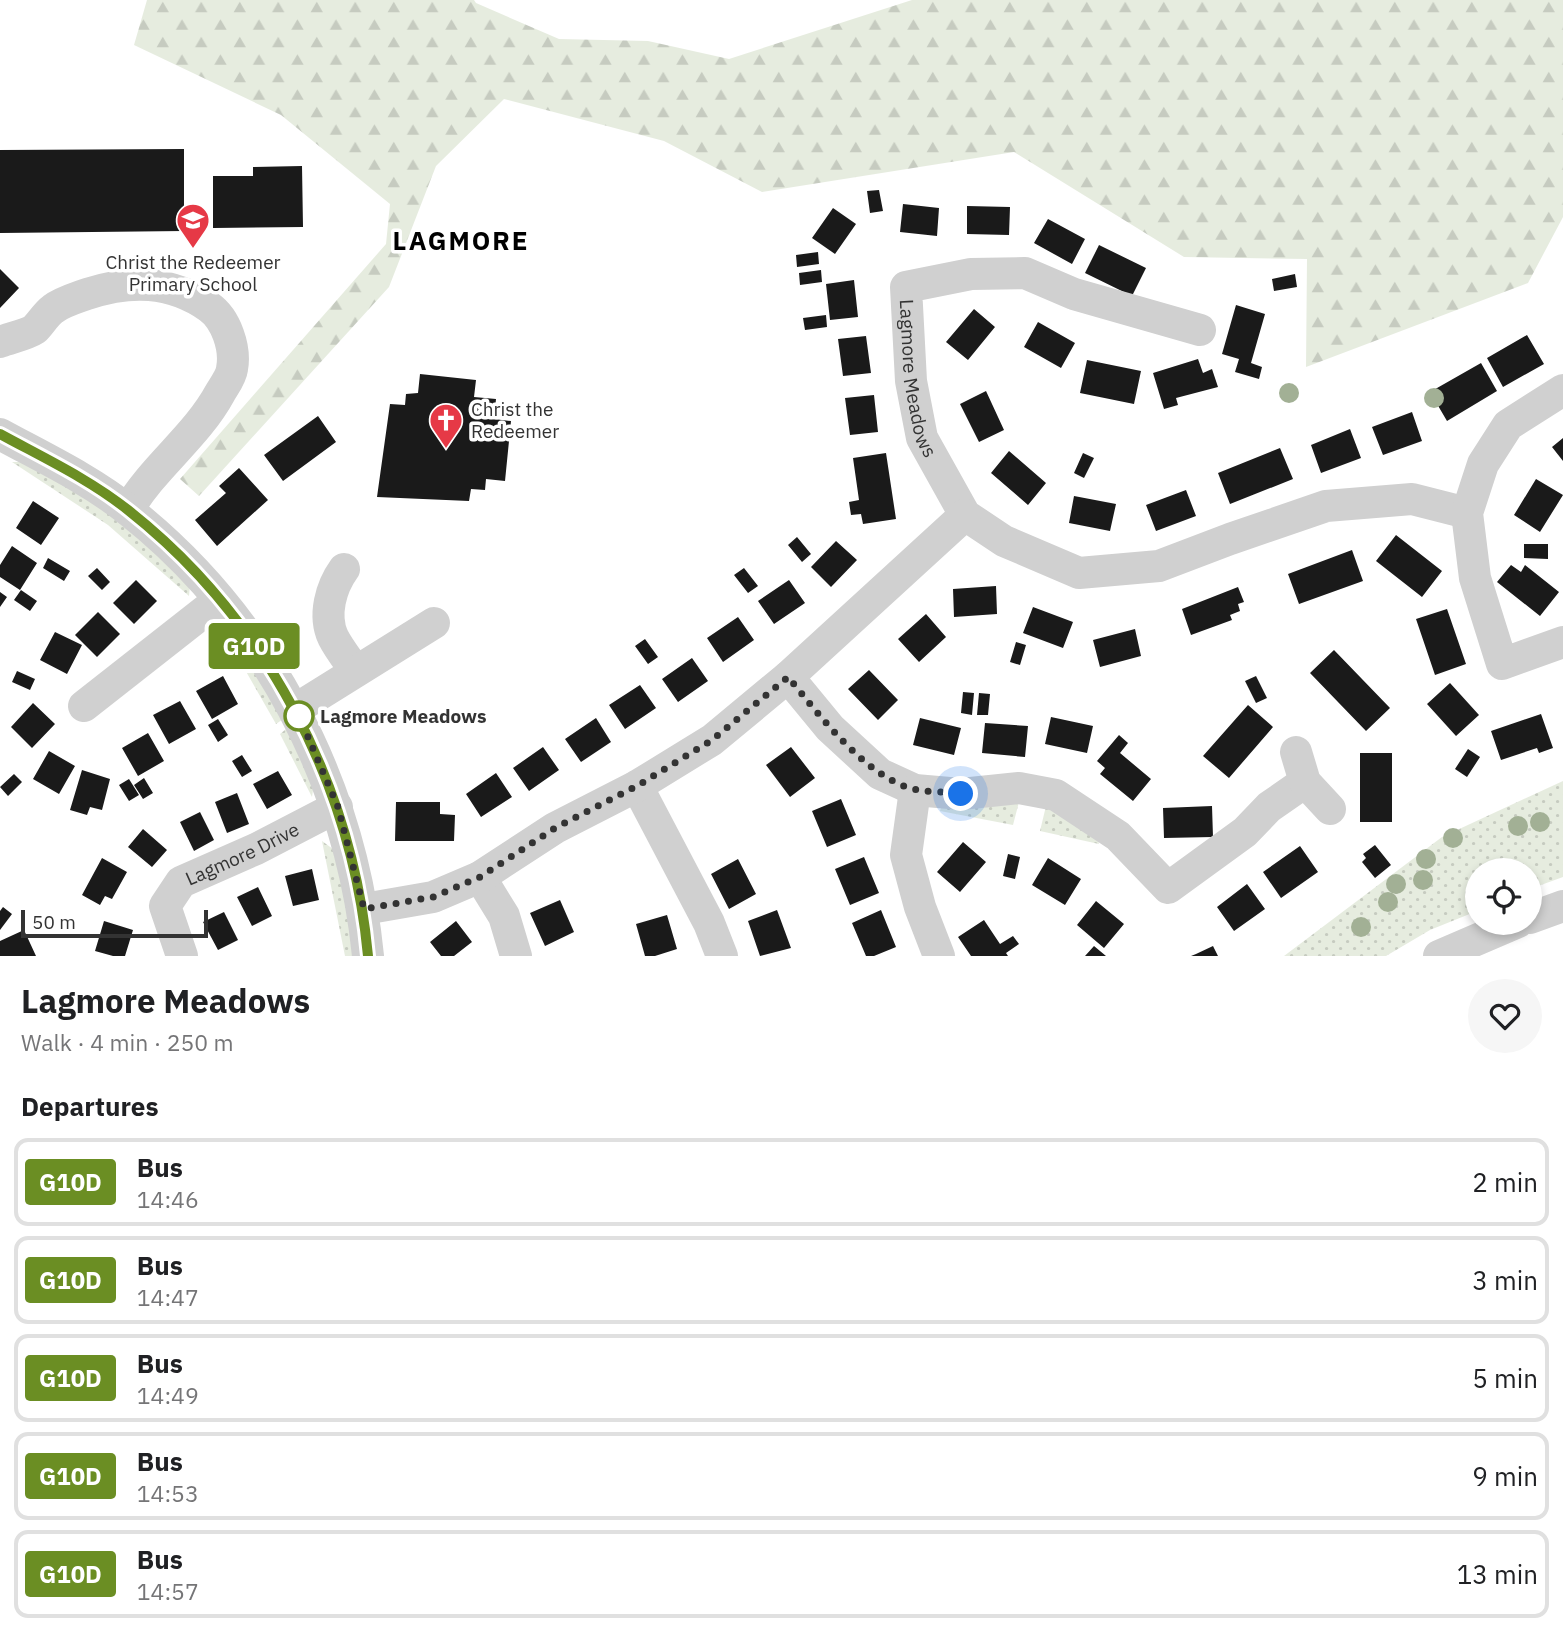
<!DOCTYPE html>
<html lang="en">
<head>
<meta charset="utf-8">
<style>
	body { margin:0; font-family:"IBM Plex Sans",sans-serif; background:#f6f6f6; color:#202124; height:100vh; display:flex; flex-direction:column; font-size:26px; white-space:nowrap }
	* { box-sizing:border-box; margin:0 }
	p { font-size:23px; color:#757577 }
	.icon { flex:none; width:38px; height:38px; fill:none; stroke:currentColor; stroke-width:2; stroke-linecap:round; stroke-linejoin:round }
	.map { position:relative; height:956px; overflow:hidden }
	.drawer { display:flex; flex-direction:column; background:#fff; flex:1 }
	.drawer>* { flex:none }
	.badge { padding:0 14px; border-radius:5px; font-size:24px; line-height:46px }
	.buttons { position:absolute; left:1465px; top:858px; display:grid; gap:14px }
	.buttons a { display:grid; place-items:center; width:77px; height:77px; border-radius:50%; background:#fff; box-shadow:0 4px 10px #0003; font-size:35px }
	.scale { position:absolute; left:21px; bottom:18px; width:187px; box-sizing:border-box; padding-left:7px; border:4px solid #333; border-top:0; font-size:19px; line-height:24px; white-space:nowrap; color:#333; -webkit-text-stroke:5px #fff; paint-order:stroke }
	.you { position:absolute; width:35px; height:35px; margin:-18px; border:5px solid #fff; border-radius:50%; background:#1a73e8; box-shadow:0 0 0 10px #1a73e833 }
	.map>.badge { position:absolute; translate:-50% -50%; box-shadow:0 0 0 4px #fff }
	h2 { padding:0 21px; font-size:26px; line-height:63px }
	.round { display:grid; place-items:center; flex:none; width:74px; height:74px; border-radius:37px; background:#f6f6f6 }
	.summary { display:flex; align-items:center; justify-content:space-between; height:119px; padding:0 21px }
	h1 { font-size:33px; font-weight:700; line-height:52px }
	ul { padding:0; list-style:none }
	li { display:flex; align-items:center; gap:21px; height:88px; margin:0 14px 10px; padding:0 7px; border:4px solid #e0e0e0; border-radius:14px }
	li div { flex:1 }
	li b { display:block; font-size:26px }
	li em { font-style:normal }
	li .badge { min-width:77px; font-weight:700; text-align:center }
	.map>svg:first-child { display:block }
	.grass { fill:url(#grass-dots) }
	.forest { fill:url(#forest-firs) }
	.building { fill:#1a1a1a }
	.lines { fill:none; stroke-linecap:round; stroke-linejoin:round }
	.minor { stroke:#d0d0d0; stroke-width:32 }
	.tree { fill:#a2b095 }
	.line-casing { stroke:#fff; stroke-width:16 }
	.line { stroke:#6b8e23; stroke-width:10 }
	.walk { stroke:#333; stroke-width:7; stroke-dasharray:0 12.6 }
	.stop-dot { fill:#fff; stroke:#6b8e23; stroke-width:3.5 }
	.labels { text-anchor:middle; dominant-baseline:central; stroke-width:7; stroke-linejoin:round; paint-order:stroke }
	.poi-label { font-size:19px; fill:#333; stroke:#fff }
	.street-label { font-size:19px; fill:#333; stroke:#fff }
	.stop-label { font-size:19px; font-weight:bold; fill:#333; stroke:#fff; text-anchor:start }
	.district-label { font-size:26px; font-weight:bold; letter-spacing:2px; fill:#000; stroke:#fff }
</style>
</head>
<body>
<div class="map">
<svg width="1563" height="956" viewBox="0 0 1563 956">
	<defs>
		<pattern id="grass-dots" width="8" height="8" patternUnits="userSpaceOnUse" patternTransform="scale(1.75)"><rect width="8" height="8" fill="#e6ecdf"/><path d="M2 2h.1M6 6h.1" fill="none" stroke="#c6cbc0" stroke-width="1.8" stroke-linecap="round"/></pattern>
		<pattern id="forest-firs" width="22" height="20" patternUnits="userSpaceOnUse" patternTransform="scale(1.75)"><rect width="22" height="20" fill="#e6ecdf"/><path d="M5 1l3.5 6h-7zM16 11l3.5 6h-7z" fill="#c6cbc0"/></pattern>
	</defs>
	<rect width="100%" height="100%" fill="#fff"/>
	<path class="grass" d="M12 462H31L126 523 190 585 189 596 108 525Z
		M224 633 233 638 286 717 276 724Z
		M291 725 314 783 312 797 280 734Z
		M1563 781V877L1530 889V870H1477V911L1430 930 1386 956H1284L1442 837Z
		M1019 802 1013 825 940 811 942 804 980 808Z
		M1046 806 1097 834 1099 844 1040 831Z
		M322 841 337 852 356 956H345Z"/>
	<path class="forest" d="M147 0H474L476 3 559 39 648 41 729 59 912 0H1563V217L1528 283 1306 367 1307 259 1184 257 1014 152 762 192 664 141 504 99 436 166 389 287 199 496 180 479 386 244 390 204 281 115 134 45Z"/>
	<path class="building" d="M184 149V231L0 233V150Z
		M302 166 303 227 213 228V176H253V167Z
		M879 190 883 211 870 213 867 191Z
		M903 204 939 208 937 236 900 232Z
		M967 206 1010 207 1009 235 967 234Z
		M833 208 856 224 835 254 812 238Z
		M1048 219 1085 239 1072 264 1034 243Z
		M1099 245 1146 268 1132 296 1085 273Z
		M818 252 819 264 797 267 796 255Z
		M0 269 19 288 0 308Z
		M821 270 822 282 800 285 799 273Z
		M1295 274 1297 287 1274 291 1272 279Z
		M854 280 858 317 830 320 826 284Z
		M1236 305 1265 314 1251 363 1262 367 1259 379 1235 372 1239 359 1222 354Z
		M974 309 995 327 968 360 946 342Z
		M826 315 827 327 805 330 803 318Z
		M1038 322 1075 343 1061 368 1024 347Z
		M1527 335 1544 364 1503 387 1487 358Z
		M866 336 871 373 843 376 838 339Z
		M1198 359 1203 373 1212 369 1218 387 1176 398 1178 405 1164 409 1153 373Z
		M1087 360 1141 371 1134 404 1080 393Z
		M1481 363 1497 391 1447 421 1430 392Z
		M420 374 476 380 474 397 496 399 494 419 511 421 505 481 486 479 485 490 471 489 469 501 377 497 390 404 405 405 406 394 418 393Z
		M986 391 1004 430 979 442 960 404Z
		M874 395 878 432 850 435 845 398Z
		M1412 412 1422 441 1383 455 1372 427Z
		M318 416 336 442 283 481 264 455Z
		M1350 429 1361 458 1321 473 1311 445Z
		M1563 438V461L1552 447Z
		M1280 448 1293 479 1230 504 1218 473Z
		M1009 451 1046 483 1028 505 991 473Z
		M886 453 896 519 863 524 861 514 851 515 849 502 859 500 853 458Z
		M1083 453 1094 458 1084 478 1074 473Z
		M239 468 268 500 217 546 195 520 226 493 219 486Z
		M1536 479 1563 495 1540 532 1514 515Z
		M1186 490 1196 516 1156 531 1146 505Z
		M1074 496 1116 504 1110 531 1069 523Z
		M33 501 59 518 41 545 16 528Z
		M1396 535 1442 571 1422 597 1376 561Z
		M797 537 811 554 802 562 788 545Z
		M836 541 857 560 831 587 811 567Z
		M1524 544H1548V559L1524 558Z
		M12 546 37 563 20 590 0 577V565Z
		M1352 550 1363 581 1299 604 1288 574Z
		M48 558 70 571 64 581 43 568Z
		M1511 565 1521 572 1525 565 1559 592 1540 616 1497 582Z
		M97 568 110 582 102 590 88 576Z
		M744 568 758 586 748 593 734 575Z
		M136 580 157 601 134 624 113 603Z
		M789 580 805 603 774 624 758 601Z
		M996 586 997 614 954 617 953 589Z
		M1238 587 1244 602 1238 604 1240 611 1230 615 1232 620 1191 635 1182 609Z
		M21 590 37 601 30 611 14 600Z
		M0 592 7 597 0 607Z
		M1033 607 1073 622 1063 648 1023 633Z
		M1447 609 1466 664 1435 675 1416 619Z
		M98 612 120 634 97 657 75 635Z
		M926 614 946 637 919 662 898 639Z
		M738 617 754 640 723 662 707 638Z
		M1135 629 1141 656 1100 667 1093 640Z
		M55 632 82 645 67 674 40 660Z
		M645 639 658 657 648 664 635 646Z
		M1016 642 1026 645 1020 665 1010 662Z
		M1334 650 1390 708 1366 731 1310 673Z
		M692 658 708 681 678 702 662 679Z
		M869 670 898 700 878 720 848 689Z
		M17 671 35 679 30 690 12 682Z
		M223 676 238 704 212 719 196 691Z
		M1256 676 1267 698 1256 703 1245 681Z
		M1450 683 1479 715 1456 736 1427 704Z
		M640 685 656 708 625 729 609 705Z
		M963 692 974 693 972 715 961 713Z
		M979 693 990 694 988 715H977Z
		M180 701 196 729 169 744 153 715Z
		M33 703 55 724 32 748 11 727Z
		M1248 705 1273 727 1229 778 1203 756Z
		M1541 714 1553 748 1539 753 1537 748 1501 760 1491 731Z
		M1051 717 1093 726 1087 753 1045 744Z
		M596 718 611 742 581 762 565 739Z
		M920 718 961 728 954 755 913 745Z
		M218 719 228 735 218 742 208 725Z
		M985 723 1028 726 1025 757 982 753Z
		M148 733 164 761 138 776 122 748Z
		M1119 735 1128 743 1120 753 1151 779 1133 801 1100 774 1105 768 1097 761Z
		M543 747 559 770 529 791 513 768Z
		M791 747 815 778 790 797 766 765Z
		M1468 749 1480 757 1467 777 1455 769Z
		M49 751 75 766 59 794 33 779Z
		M1360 753H1392V822H1360Z
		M242 755 252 771 242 777 232 761Z
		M82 770 110 779 102 810 90 807 87 815 70 810Z
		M278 771 292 795 267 809 253 784Z
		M496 773 512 797 481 817 466 794Z
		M14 774 22 782 8 796 0 787Z
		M144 778 153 793 143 799 134 785Z
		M129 779 139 795 129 801 119 785Z
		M237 793 249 824 227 833 215 802Z
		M841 799 856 835 827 847 812 811Z
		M396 802H440V814L455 815 454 841H395Z
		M1212 806 1213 837 1164 838 1163 808Z
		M200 812 214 840 194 851 180 822Z
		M143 829 167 850 152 867 128 847Z
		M963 842 986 862 960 892 937 872Z
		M1375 845 1391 865 1375 878 1362 862 1366 858 1363 854Z
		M1300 846 1318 872 1281 898 1263 872Z
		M1008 854 1020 857 1015 879 1003 876Z
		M864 857 879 893 850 905 835 869Z
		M102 858 127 872 112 899 105 896 100 905 82 895Z
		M1048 858 1081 879 1065 905 1032 885Z
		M738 859 756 894 729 909 711 874Z
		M312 869 319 900 293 906 285 876Z
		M1247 884 1265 909 1234 931 1217 907Z
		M258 887 272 916 252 926 237 897Z
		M560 900 574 932 545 946 530 913Z
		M1096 901 1124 924 1104 948 1077 925Z
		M3 907 12 914 0 930V911Z
		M777 910 791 948 760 956 748 921Z
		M881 910 896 947 874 956H866L852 923Z
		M224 912 238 940 218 950 203 922Z
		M667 915 677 949 655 956H645L636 924Z
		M984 920 1000 944 1013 936 1019 944 1006 953 1008 956H971L958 937Z
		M104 921 133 930 125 956H113L95 951Z
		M456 921 472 942 454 956H441L430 942Z
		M24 930 36 956H0V941Z
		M1094 946 1106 956H1085Z
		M1213 946 1218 956H1191L1196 954Z"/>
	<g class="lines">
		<g class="minor">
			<path id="s1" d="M1200 330 1074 294 1025 273 971 274 906 287 911 381 922 438 965 515 1004 541 1079 573 1159 566 1230 539 1326 506 1412 499 1467 513"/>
			<path d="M0 342C10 338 26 335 35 329 41 323 46 314 53 309 62 302 76 298 87 294 130 280 170 280 209 307 226 319 236 348 232 369 231 377 224 386 220 393 196 437 153 467 128 510"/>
			<path d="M1563 390 1508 425 1483 464 1467 513 1475 578 1502 664 1563 642"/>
			<path d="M0 434C44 458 89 479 128 510 265 618 351 783 368 956"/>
			<path d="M344 569C331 587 323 615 333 637 339 649 348 660 355 670"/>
			<path d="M788 677 830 728 880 774 915 790 961 794 1019 788 1056 795 1118 836 1168 888 1245 832 1269 807 1305 782"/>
			<path d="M84 706 219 600"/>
			<path d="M296 709 434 623"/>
			<path d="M1296 752 1305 782 1330 809"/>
			<path d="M637 786 709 923 722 956"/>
			<path d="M915 790 906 855 920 907 939 956"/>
			<path d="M480 877 504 916 516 956"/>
			<path d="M364 909 433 897 480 877 555 828 637 786 712 740 788 677 965 515"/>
			<path d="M1530 918 1563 906"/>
			<path id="s2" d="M182 956 165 906 181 882 256 849 337 807"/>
			<path d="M1439 956 1518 922"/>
		</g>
	</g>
	<g class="tree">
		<circle cx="1289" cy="393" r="10"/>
		<circle cx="1434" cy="398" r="10"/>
		<circle cx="1540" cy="822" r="10"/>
		<circle cx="1518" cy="826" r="10"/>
		<circle cx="1453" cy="838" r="10"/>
		<circle cx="1426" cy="859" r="10"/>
		<circle cx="1423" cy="880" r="10"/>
		<circle cx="1396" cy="884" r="10"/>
		<circle cx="1388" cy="902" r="10"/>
		<circle cx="1361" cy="927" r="10"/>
	</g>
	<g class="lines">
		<defs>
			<path id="line" d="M0 434C44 458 89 479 128 510 265 618 352 783 368 956"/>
		</defs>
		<use href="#line" class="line-casing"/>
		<use href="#line" class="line"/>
		<path class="walk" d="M299 716 296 709 338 807 364 909 433 897 480 877 555 828 637 786 712 740 788 677C819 714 868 781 918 790 932 792 947 792 961 794"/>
	</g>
	<defs>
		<symbol id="school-pin" viewBox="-11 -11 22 30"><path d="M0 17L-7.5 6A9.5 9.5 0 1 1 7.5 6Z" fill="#e63946" stroke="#fff"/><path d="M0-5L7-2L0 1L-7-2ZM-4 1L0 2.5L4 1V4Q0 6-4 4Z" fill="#fff"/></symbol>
		<symbol id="church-pin" viewBox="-11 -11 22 30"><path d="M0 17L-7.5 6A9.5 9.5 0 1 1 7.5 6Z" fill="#e63946" stroke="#fff"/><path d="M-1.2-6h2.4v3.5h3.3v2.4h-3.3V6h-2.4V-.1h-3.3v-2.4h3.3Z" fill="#fff"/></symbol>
	</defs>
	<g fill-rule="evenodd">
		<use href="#school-pin" x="174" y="201" width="38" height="52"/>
		<use href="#church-pin" x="427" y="401" width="38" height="52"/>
	</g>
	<circle class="stop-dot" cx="299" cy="716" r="14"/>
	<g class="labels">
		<g class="poi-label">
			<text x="193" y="262">Christ the Redeemer<tspan x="193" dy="22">Primary School</tspan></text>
			<text x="471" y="409" text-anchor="start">Christ the<tspan x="471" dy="22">Redeemer</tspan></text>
		</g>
		<g class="street-label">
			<text stroke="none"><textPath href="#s1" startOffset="397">Lagmore Meadows</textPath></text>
			<text stroke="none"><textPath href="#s2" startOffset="149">Lagmore Drive</textPath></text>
		</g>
		<g class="stop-label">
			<text x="320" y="716">Lagmore Meadows</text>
		</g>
		<g class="district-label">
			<text x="461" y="240">LAGMORE</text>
		</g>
	</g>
</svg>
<div class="buttons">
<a><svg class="icon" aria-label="locate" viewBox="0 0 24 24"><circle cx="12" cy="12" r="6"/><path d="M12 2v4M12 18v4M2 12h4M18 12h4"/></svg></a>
</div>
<div class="scale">50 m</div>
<div class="you" style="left:961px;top:794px"></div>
<b class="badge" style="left:254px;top:646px;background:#6b8e23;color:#fff">G10D</b>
</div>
<section class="drawer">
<div class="summary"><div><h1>Lagmore Meadows</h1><p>Walk · 4 min · 250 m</p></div><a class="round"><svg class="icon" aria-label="heart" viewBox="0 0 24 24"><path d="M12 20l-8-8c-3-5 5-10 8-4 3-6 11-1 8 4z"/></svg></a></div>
<h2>Departures</h2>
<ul>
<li><span class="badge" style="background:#6b8e23;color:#fff">G10D</span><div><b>Bus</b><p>14:46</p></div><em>2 min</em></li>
<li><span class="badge" style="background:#6b8e23;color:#fff">G10D</span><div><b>Bus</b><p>14:47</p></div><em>3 min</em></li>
<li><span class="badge" style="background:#6b8e23;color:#fff">G10D</span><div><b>Bus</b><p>14:49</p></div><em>5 min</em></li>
<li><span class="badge" style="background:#6b8e23;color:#fff">G10D</span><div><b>Bus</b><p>14:53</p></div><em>9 min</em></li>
<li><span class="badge" style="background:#6b8e23;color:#fff">G10D</span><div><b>Bus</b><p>14:57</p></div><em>13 min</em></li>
</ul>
</section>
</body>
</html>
